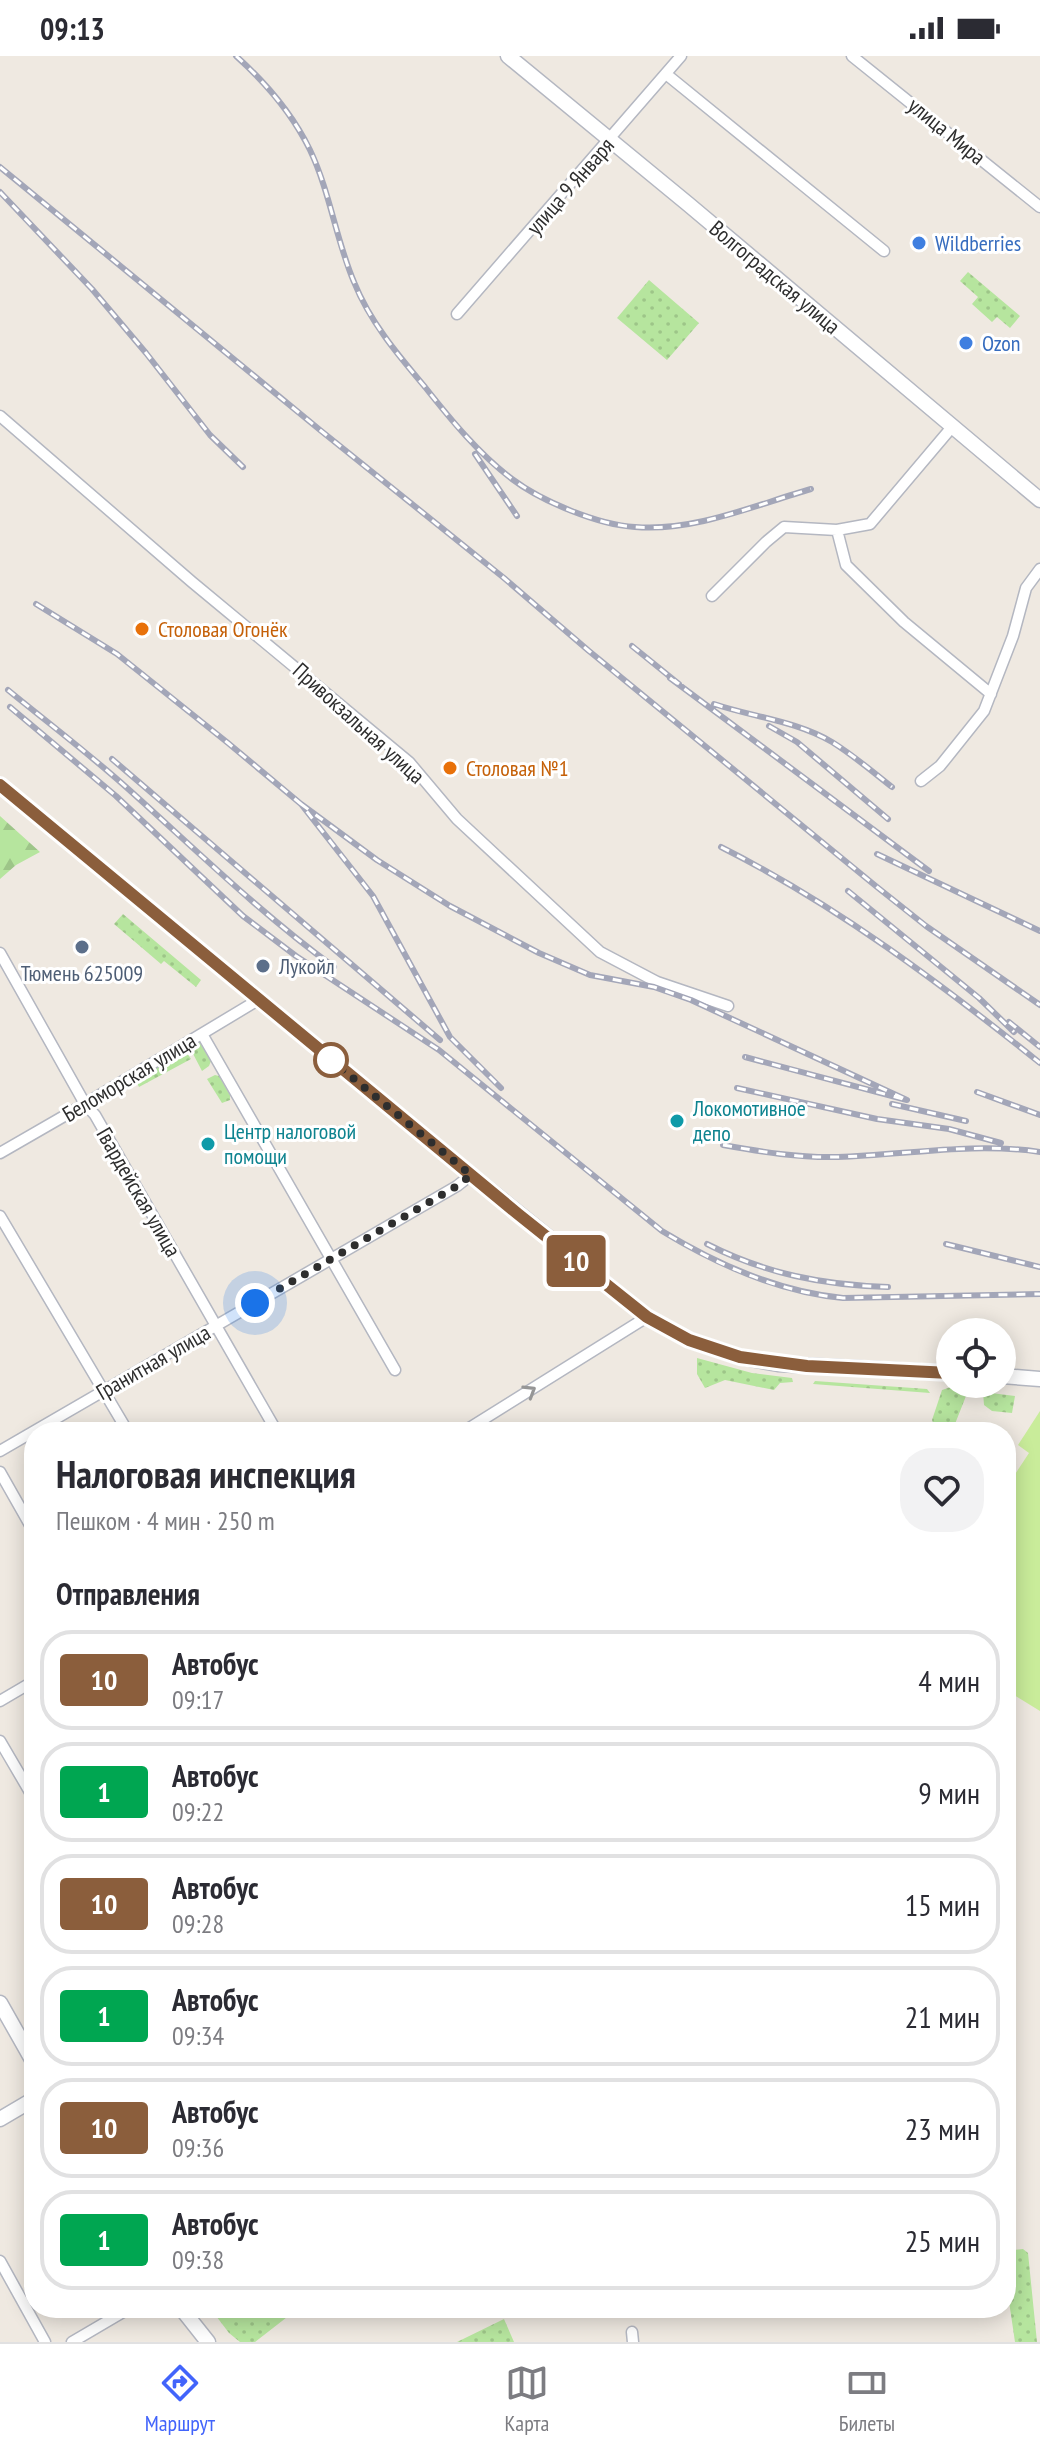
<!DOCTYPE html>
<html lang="ru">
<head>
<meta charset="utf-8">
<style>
	body { margin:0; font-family:"PT Sans Narrow",sans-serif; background:#f2f2f3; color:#2b2b33; height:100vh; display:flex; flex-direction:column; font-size:30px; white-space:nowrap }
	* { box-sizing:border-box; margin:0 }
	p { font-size:26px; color:#7c7c81 }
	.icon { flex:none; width:44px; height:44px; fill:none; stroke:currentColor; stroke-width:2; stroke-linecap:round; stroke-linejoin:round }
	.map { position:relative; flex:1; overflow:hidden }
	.side { position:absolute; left:24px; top:1366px; width:992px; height:896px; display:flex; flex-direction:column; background:#fff; border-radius:32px; box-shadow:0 4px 20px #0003 }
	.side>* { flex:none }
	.badge { padding:0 16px; border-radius:6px; font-size:28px; line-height:52px }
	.controls { position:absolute; left:936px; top:1262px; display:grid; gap:16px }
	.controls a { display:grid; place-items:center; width:80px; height:80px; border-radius:50%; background:#fff; box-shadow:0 4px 20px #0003; font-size:40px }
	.you { position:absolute; width:40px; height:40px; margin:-20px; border:6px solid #fff; border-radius:50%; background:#1a73e8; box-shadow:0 0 0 12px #1a73e833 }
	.map>.badge { position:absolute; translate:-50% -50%; box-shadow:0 0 0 4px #fff }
	h2 { padding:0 32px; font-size:30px; line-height:72px }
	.round { display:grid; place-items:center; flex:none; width:84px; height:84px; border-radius:32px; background:#f2f2f3 }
	.headline { display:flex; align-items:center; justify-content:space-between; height:136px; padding:0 32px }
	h1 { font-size:38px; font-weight:600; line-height:60px }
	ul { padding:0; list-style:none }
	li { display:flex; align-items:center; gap:24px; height:100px; margin:0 16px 12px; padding:0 16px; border:4px solid #e1e1e2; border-radius:32px }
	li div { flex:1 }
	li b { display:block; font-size:30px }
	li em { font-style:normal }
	li .badge { min-width:88px; font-weight:700; text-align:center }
	.status { display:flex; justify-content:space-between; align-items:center; height:56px; padding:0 40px; background:#fff; direction:ltr }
	.status svg { height:22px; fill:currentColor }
	.tab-bar { display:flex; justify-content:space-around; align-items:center; height:112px; border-top:2px solid #e1e1e2; background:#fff; font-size:22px; color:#7c7c81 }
	.tab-bar a { display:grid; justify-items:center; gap:4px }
	.tab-bar .selected { color:#4264fb }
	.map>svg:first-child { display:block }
	.green { fill:url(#green-dots) }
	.forest { fill:url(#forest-firs) }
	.pitch { fill:#c9ec9a }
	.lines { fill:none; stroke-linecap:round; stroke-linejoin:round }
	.street-casing { stroke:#b4b7c1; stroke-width:13 }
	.secondary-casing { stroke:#b4b7c1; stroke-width:17 }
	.street { stroke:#fff; stroke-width:10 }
	.secondary { stroke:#fff; stroke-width:14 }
	.rail-casing { stroke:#a3a6b8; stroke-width:6 }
	.rail { stroke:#fff; stroke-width:3; stroke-dasharray:9; stroke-linecap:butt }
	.oneway { stroke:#969696 }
	.line-casing { stroke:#fff; stroke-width:18 }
	.line { stroke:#8b5e3c; stroke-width:12 }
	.walk { stroke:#2e2e2e; stroke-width:8; stroke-dasharray:0 14.4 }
	.shop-dot { fill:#3f7fe0; stroke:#fff; stroke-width:3 }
	.food-dot { fill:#e8710a; stroke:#fff; stroke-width:3 }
	.service-dot { fill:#5c6f8a; stroke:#fff; stroke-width:3 }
	.stop-dot { fill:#fff; stroke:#8b5e3c; stroke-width:4 }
	.culture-dot { fill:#0f9aa8; stroke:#fff; stroke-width:3 }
	.labels { text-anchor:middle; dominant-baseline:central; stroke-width:6; stroke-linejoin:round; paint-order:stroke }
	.street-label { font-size:22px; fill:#2e2e2e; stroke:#fff }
	.shop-label { font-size:22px; fill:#366cbe; stroke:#fff; text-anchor:start }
	.food-label { font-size:22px; fill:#c56008; stroke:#fff; text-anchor:start }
	.service-label { font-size:22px; fill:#4e5e75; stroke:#fff; text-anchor:start }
	.culture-label { font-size:22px; fill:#0d838f; stroke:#fff; text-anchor:start }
</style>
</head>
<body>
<div class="status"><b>09:13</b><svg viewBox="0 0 49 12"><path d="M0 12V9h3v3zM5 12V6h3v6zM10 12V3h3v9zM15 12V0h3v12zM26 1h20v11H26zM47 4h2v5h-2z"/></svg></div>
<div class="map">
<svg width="1040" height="2286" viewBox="0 0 1040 2286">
	<defs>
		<pattern id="green-dots" width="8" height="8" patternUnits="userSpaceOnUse" patternTransform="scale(2)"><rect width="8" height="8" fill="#b6e59e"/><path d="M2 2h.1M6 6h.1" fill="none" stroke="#9dc588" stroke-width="1.8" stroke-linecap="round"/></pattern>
		<pattern id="forest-firs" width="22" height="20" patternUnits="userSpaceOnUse" patternTransform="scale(2)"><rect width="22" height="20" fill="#b6e59e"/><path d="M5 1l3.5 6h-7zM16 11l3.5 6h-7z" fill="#9dc588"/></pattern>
	</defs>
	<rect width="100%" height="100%" fill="#efe9e1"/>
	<path class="green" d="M968 216 1020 260 1010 272 997 261 992 266 972 248 978 241 960 225Z
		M649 224 699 267 667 304 617 262Z
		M123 858 201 924 196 931 164 905 161 908 114 868Z
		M200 987 211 1005 209 1010 202 1015 190 992Z
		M185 994 191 1003 139 1031 136 1025Z
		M215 1019 219 1020 230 1039V1044L222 1047 207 1023Z
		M697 1302 752 1317 792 1322 793 1326 780 1327 774 1334 725 1324 705 1332 697 1318Z
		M815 1325 927 1333 930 1337 813 1328Z
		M951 1331 964 1336 966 1340 953 1373 934 1369 932 1364 942 1334Z
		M983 1336 1015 1340 1012 1357 992 1355 984 1349Z
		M1023 2193 1028 2197 1037 2286H1015L1006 2225V2195Z
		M210 2252H309L291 2258 255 2286H240L229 2277Z
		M504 2263 514 2286H457Z"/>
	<path class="forest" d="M0 760 40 796 16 809 0 823Z"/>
	<path class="pitch" d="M1040 1355V1655L1006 1634V1432L1029 1397 1018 1389Z"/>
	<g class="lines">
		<defs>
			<path id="street" d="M852 0 1040 151
				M666 18 884 195
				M457 258 681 0
				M0 360 192 526 409 706 457 763 600 896 657 926 728 950
				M837 474 846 509 904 566 991 638
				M712 540 766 486 784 471 837 474 870 468 952 371
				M921 725 940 710 984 655 1013 580 1026 532 1040 513
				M0 897 85 1048 95 1059 277 1376
				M202 978 395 1314
				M0 1097 85 1048 258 944
				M0 1160 128 1376
				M463 1376 647 1261
				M0 1395 457 1130 471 1119
				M0 1416 34 1476
				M0 1645 34 1625
				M0 1685 34 1743
				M0 2205 45 2286
				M632 2276 633 2286
				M72 2286 130 2252"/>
			<path id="secondary" d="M508 0 688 148 1040 444
				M0 729 471 1119 647 1261 689 1284 740 1301 778 1308 950 1317
				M1002 1320 1040 1323
				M0 1947 34 2007
				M0 2063 34 2043
				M181 2252 208 2286"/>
		</defs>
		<use href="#street" class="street-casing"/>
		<use href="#secondary" class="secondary-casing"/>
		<use href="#street" class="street"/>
		<use href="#secondary" class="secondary"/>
		<defs>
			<path id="rail" d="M236 0C265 26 293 59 310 94 330 136 336 184 354 226 370 266 398 299 425 331 451 364 479 398 512 423 541 445 598 469 635 471 694 476 755 449 811 433
				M0 111 320 374 504 522 589 595 877 831 926 870 1040 949
				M0 136 92 233 146 297 210 379 243 411
				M475 398 517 460
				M36 548 117 598 228 687 301 748 373 840 450 981 501 1032
				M632 590 679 628
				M670 622 929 815
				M8 634C47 666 88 697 126 731 194 792 260 857 334 911
				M714 648C753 661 796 665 832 686 853 699 873 716 892 731
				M10 651 116 740 243 860 296 900 439 994 662 1175C718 1209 778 1236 843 1242L1040 1238
				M769 670 797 686 888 763
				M112 703 440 984
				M301 748 377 804 450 850 539 897 590 919 654 931 691 944 907 1044 745 1001
				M721 791C836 849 940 927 1040 1007
				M877 798 1040 875
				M848 835 979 942 1014 976
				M1009 966 1040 991
				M737 1032 877 1063 949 1073 1001 1087
				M977 1036 1040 1059
				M892 1048 966 1065
				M723 1089C762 1096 799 1102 838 1101 905 1099 973 1086 1040 1096
				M707 1188C766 1218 823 1229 888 1231
				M946 1188 1040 1211"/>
		</defs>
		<use href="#rail" class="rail-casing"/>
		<use href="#rail" class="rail"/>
	</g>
	<defs><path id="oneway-chevron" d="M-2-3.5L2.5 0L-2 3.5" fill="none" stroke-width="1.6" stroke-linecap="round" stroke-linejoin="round" transform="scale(2)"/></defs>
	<use class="oneway" href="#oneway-chevron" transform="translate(530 1335) rotate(-32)"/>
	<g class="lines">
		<defs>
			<path id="line" d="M0 729 518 1158 647 1261 689 1284 740 1301 807 1310 950 1317"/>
		</defs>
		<use href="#line" class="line-casing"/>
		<use href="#line" class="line"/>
		<path class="walk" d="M255 1247 457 1130 471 1119 331 1004"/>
	</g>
	<g class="shop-dot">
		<circle cx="919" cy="187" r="8"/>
		<circle cx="966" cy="287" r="8"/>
	</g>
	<g class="food-dot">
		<circle cx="142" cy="573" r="8"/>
		<circle cx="450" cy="712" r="8"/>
	</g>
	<g class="service-dot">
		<circle cx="82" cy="891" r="8"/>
		<circle cx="263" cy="910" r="8"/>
	</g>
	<circle class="stop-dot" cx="331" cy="1004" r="16"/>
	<g class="culture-dot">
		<circle cx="677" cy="1065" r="8"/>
		<circle cx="208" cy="1088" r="8"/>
	</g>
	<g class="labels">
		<g class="street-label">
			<text transform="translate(947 75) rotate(39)">улица Мира</text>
			<text transform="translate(570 130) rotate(-49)">улица 9 Января</text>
			<text transform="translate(775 221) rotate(40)">Волгоградская улица</text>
			<text transform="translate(359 667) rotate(42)">Привокзальная улица</text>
			<text transform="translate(129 1021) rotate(-31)">Беломорская улица</text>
			<text transform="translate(139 1136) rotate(60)">Гвардейская улица</text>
			<text transform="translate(153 1306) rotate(-30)">Гранитная улица</text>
		</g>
		<g class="shop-label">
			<text x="935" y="187">Wildberries</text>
			<text x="982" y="287">Ozon</text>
		</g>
		<g class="food-label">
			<text x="158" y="573">Столовая Огонёк</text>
			<text x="466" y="712">Столовая №1</text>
		</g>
		<g class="service-label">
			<text x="279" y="910">Лукойл</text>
			<text x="82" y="917" text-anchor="middle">Тюмень 625009</text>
		</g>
		<g class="culture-label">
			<text x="693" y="1052">Локомотивное<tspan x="693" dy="25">депо</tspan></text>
			<text x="224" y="1075">Центр налоговой<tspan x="224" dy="25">помощи</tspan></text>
		</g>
	</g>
</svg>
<div class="controls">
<a><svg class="icon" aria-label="locate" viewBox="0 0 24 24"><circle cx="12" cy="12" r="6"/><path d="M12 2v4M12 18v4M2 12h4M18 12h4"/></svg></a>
</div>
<div class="you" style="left:255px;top:1247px"></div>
<b class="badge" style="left:576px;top:1205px;background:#8b5e3c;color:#fff">10</b>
<section class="side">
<div class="headline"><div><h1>Налоговая инспекция</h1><p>Пешком · 4 мин · 250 m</p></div><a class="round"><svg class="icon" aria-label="heart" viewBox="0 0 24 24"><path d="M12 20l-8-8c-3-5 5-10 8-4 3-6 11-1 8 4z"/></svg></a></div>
<h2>Отправления</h2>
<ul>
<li><span class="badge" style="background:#8b5e3c;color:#fff">10</span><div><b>Автобус</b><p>09:17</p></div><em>4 мин</em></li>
<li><span class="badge" style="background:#00a651;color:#fff">1</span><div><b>Автобус</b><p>09:22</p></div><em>9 мин</em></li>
<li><span class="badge" style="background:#8b5e3c;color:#fff">10</span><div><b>Автобус</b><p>09:28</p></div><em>15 мин</em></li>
<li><span class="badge" style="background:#00a651;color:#fff">1</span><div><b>Автобус</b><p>09:34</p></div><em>21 мин</em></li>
<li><span class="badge" style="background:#8b5e3c;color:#fff">10</span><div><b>Автобус</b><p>09:36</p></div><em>23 мин</em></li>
<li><span class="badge" style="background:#00a651;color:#fff">1</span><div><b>Автобус</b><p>09:38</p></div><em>25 мин</em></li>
</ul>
</section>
</div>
<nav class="tab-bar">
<a class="selected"><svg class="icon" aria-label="directions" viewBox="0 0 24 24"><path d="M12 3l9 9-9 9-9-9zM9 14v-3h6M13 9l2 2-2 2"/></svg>Маршрут</a>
<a><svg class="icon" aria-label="map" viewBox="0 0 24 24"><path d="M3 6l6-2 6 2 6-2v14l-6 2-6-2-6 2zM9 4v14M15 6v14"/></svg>Карта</a>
<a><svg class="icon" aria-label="tickets" viewBox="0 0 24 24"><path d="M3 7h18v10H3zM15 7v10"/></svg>Билеты</a>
</nav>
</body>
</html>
